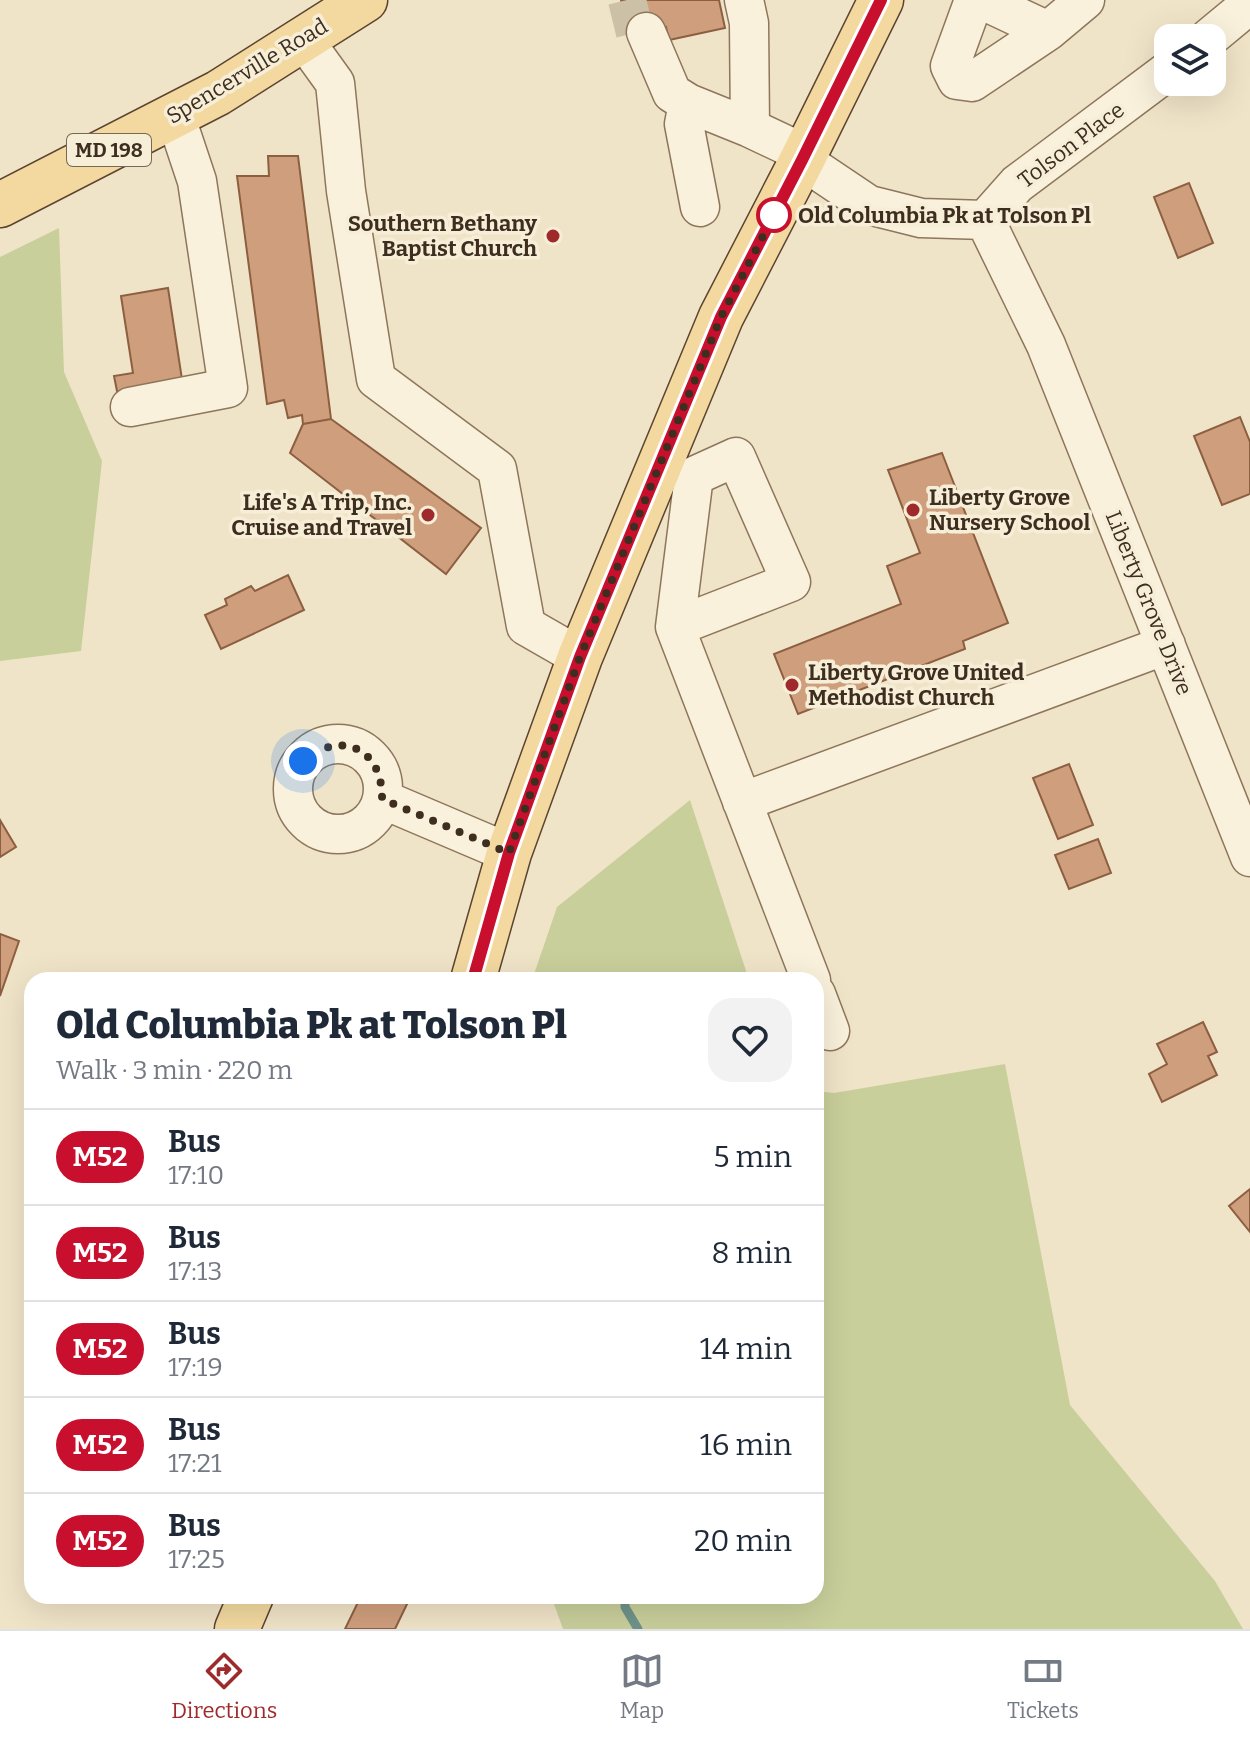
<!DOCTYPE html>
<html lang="en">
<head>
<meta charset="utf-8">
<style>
	body { margin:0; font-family:Bitter,serif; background:#f2f2f3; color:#1f2937; height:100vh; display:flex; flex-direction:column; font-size:30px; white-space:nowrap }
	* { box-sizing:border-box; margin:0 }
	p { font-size:26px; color:#747a83 }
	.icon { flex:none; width:44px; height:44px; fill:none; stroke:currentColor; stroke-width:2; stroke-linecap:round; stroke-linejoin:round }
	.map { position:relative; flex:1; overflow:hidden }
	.details { position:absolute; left:24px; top:972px; width:800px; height:632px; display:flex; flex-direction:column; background:#fff; border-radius:24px; box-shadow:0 8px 32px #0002 }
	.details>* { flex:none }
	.badge { padding:0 16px; border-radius:26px; font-size:28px; line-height:52px }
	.fabs { position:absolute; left:1154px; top:24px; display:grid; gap:16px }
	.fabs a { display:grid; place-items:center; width:72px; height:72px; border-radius:16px; background:#fff; box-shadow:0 8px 32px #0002; font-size:40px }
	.you { position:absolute; width:40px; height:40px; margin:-20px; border:6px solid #fff; border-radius:50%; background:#1a73e8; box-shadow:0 0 0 12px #1a73e833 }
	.map>.badge { position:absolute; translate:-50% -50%; box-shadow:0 0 0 4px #fff }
	.round { display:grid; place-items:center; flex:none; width:84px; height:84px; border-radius:24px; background:#f2f2f3 }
	.overview { display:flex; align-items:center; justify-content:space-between; height:136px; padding:0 32px }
	h1 { font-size:38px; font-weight:800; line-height:60px }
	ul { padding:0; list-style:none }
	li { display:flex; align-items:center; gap:24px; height:96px; padding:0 32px; border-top:2px solid #e0e1e3 }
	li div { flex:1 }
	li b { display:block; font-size:30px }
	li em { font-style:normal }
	li .badge { min-width:88px; font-weight:700; text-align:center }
	.menu { display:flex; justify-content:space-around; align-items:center; height:112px; border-top:2px solid #e0e1e3; background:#fff; font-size:22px; color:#747a83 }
	.menu a { display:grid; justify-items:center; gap:4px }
	.menu .selected { color:#9e2a2b }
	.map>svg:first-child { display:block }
	.green { fill:#c9cf9b }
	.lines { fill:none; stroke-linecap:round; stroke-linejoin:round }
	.stream { stroke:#6f938a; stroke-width:9 }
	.building { fill:#cf9f7d; stroke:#8d5f41; stroke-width:2 }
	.minor-tunnel { stroke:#ccc0a6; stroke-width:38; stroke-dasharray:38 19; stroke-linecap:butt }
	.minor-casing { stroke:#8d765c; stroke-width:41 }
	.major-casing { stroke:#5b4430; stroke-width:47 }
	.minor { stroke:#faf1dc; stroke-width:38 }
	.major { stroke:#f3d9a0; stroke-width:44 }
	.line-casing { stroke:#fff; stroke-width:18 }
	.line { stroke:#c8102e; stroke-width:12 }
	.walk { stroke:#3d2e20; stroke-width:8; stroke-dasharray:0 14.4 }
	.stop-dot { fill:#fff; stroke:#c8102e; stroke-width:4 }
	.poi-dot { fill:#9e2a2b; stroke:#f7eed8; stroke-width:3 }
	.labels { text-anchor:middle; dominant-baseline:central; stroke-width:7; stroke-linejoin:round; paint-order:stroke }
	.shield { fill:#f7eed8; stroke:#756857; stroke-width:2 }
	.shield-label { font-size:20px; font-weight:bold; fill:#3d2e20 }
	.street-label { font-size:22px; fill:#3d2e20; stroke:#f7eed8 }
	.stop-label { font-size:22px; font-weight:bold; fill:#3d2e20; stroke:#f7eed8; text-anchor:start }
	.poi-label { font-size:22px; font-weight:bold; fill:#3d2e20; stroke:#f7eed8; text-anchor:end }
</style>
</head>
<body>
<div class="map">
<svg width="1250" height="1629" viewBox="0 0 1250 1629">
	<rect width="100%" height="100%" fill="#f0e4c8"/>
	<path class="green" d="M59 228 64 372 102 461 81 651 0 661V257Z
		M690 800 749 980H532L557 907Z
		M1005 1064 1070 1405 1215 1581 1243 1629H563L551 1596H816V1091L834 1093Z"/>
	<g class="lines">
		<path class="stream" d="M625 1596V1607L638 1629"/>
	</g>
	<path class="building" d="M621 0H719L725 28 669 40 666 27 628 35Z
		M268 156H298L331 419 303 424 302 415 288 418 284 400 267 404 237 176H269Z
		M1189 183 1213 243 1178 258 1154 197Z
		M168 288 183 386 118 396 114 376 133 373 121 296Z
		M1240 417 1250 442V494L1222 505 1194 436Z
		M331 419 481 528 446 574 290 453 303 424Z
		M942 453 1008 623 963 641 965 649 798 714 774 654 901 604 887 566 920 553 888 470Z
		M288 575 304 610 221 649 205 615 227 605 225 599 251 586 255 591Z
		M1069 764 1093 825 1058 839 1033 778Z
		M0 820 16 847 0 857Z
		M1098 839 1111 873 1069 889 1055 855Z
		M0 934 19 941 0 996Z
		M1203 1022 1217 1052 1208 1056 1217 1075 1162 1102 1149 1074 1167 1064 1157 1044Z
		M1250 1189V1232L1229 1206Z
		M361 1596H395L408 1602 395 1629H345Z"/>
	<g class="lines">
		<path class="minor-tunnel" d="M627 0 635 33"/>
		<defs>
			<path id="minor" d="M744 0 749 23 750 128 805 154
				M974 0 950 66 957 80 972 82 1048 31
				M982 0 1048 31 1085 0
				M646 32 672 93 688 103 750 128
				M1209 38 1250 4
				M304 40 335 83 346 191 376 379 497 469 526 626 580 657
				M688 103 684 124 700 207
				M802 160 869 205 921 218 985 220 1017 184 1168 71
				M985 220 1046 345 1250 857
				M130 407 228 388 197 181 175 115
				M694 476 675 627 811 980
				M675 627 791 582 736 457 694 476
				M293 789a45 45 0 1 1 90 0a45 45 0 1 1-90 0Z
				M382 799 509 853
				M742 802 1166 645
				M816 994 830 1031"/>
			<path id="major" d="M0 205 218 93 365 0
				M473 980 509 853 580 657 721 317 802 160 881 0
				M237 1629 251 1596"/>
		</defs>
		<use href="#minor" class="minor-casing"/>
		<use href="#major" class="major-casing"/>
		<use href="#minor" class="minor"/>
		<use href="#major" class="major"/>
	</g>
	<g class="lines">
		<defs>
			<path id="line" d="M473 980 509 853 580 657 721 317 802 160 881 0"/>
		</defs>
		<use href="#line" class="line-casing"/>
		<use href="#line" class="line"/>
		<path class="walk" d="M303 761C341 729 383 749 382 799L509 853 580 657 721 317 775 213 774 215"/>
	</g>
	<circle class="stop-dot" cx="774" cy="215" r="16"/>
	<g class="poi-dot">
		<circle cx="553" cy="236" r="8"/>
		<circle cx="913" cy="510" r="8"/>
		<circle cx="428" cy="515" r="8"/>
		<circle cx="792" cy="685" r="8"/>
	</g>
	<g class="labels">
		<rect class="shield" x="67" y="134" width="84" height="32" rx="6"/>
		<g class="shield-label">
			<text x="109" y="150">MD 198</text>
		</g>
		<g class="street-label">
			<text transform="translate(247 71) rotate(-31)">Spencerville Road</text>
			<text transform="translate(1071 145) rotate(-37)">Tolson Place</text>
			<text transform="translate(1149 603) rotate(68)">Liberty Grove Drive</text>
		</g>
		<g class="stop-label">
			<text x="798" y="215">Old Columbia Pk at Tolson Pl</text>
		</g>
		<g class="poi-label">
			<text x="537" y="223">Southern Bethany<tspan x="537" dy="25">Baptist Church</tspan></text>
			<text x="929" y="497" text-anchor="start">Liberty Grove<tspan x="929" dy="25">Nursery School</tspan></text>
			<text x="412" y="502">Life's A Trip, Inc.<tspan x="412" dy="25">Cruise and Travel</tspan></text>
			<text x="808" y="672" text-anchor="start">Liberty Grove United<tspan x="808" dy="25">Methodist Church</tspan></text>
		</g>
	</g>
</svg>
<div class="fabs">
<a><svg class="icon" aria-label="layers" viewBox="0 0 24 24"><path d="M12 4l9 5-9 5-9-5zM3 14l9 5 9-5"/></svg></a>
</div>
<div class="you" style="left:303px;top:761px"></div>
<section class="details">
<div class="overview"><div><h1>Old Columbia Pk at Tolson Pl</h1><p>Walk · 3 min · 220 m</p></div><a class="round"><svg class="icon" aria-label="heart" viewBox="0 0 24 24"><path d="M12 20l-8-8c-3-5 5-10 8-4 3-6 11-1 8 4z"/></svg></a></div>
<ul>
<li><span class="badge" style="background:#c8102e;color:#fff">M52</span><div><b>Bus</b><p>17:10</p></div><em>5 min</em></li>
<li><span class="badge" style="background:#c8102e;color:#fff">M52</span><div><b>Bus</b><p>17:13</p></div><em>8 min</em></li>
<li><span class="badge" style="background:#c8102e;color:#fff">M52</span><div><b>Bus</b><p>17:19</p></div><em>14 min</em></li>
<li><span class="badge" style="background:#c8102e;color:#fff">M52</span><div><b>Bus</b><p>17:21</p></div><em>16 min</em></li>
<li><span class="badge" style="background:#c8102e;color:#fff">M52</span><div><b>Bus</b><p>17:25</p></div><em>20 min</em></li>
</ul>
</section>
</div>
<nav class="menu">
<a class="selected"><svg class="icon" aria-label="directions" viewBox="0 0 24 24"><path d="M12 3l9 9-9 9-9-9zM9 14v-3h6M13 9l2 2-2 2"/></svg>Directions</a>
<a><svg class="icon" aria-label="map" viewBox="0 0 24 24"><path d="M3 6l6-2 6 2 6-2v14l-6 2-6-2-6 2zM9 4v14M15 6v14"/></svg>Map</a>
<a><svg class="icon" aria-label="tickets" viewBox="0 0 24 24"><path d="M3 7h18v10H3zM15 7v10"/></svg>Tickets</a>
</nav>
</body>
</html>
